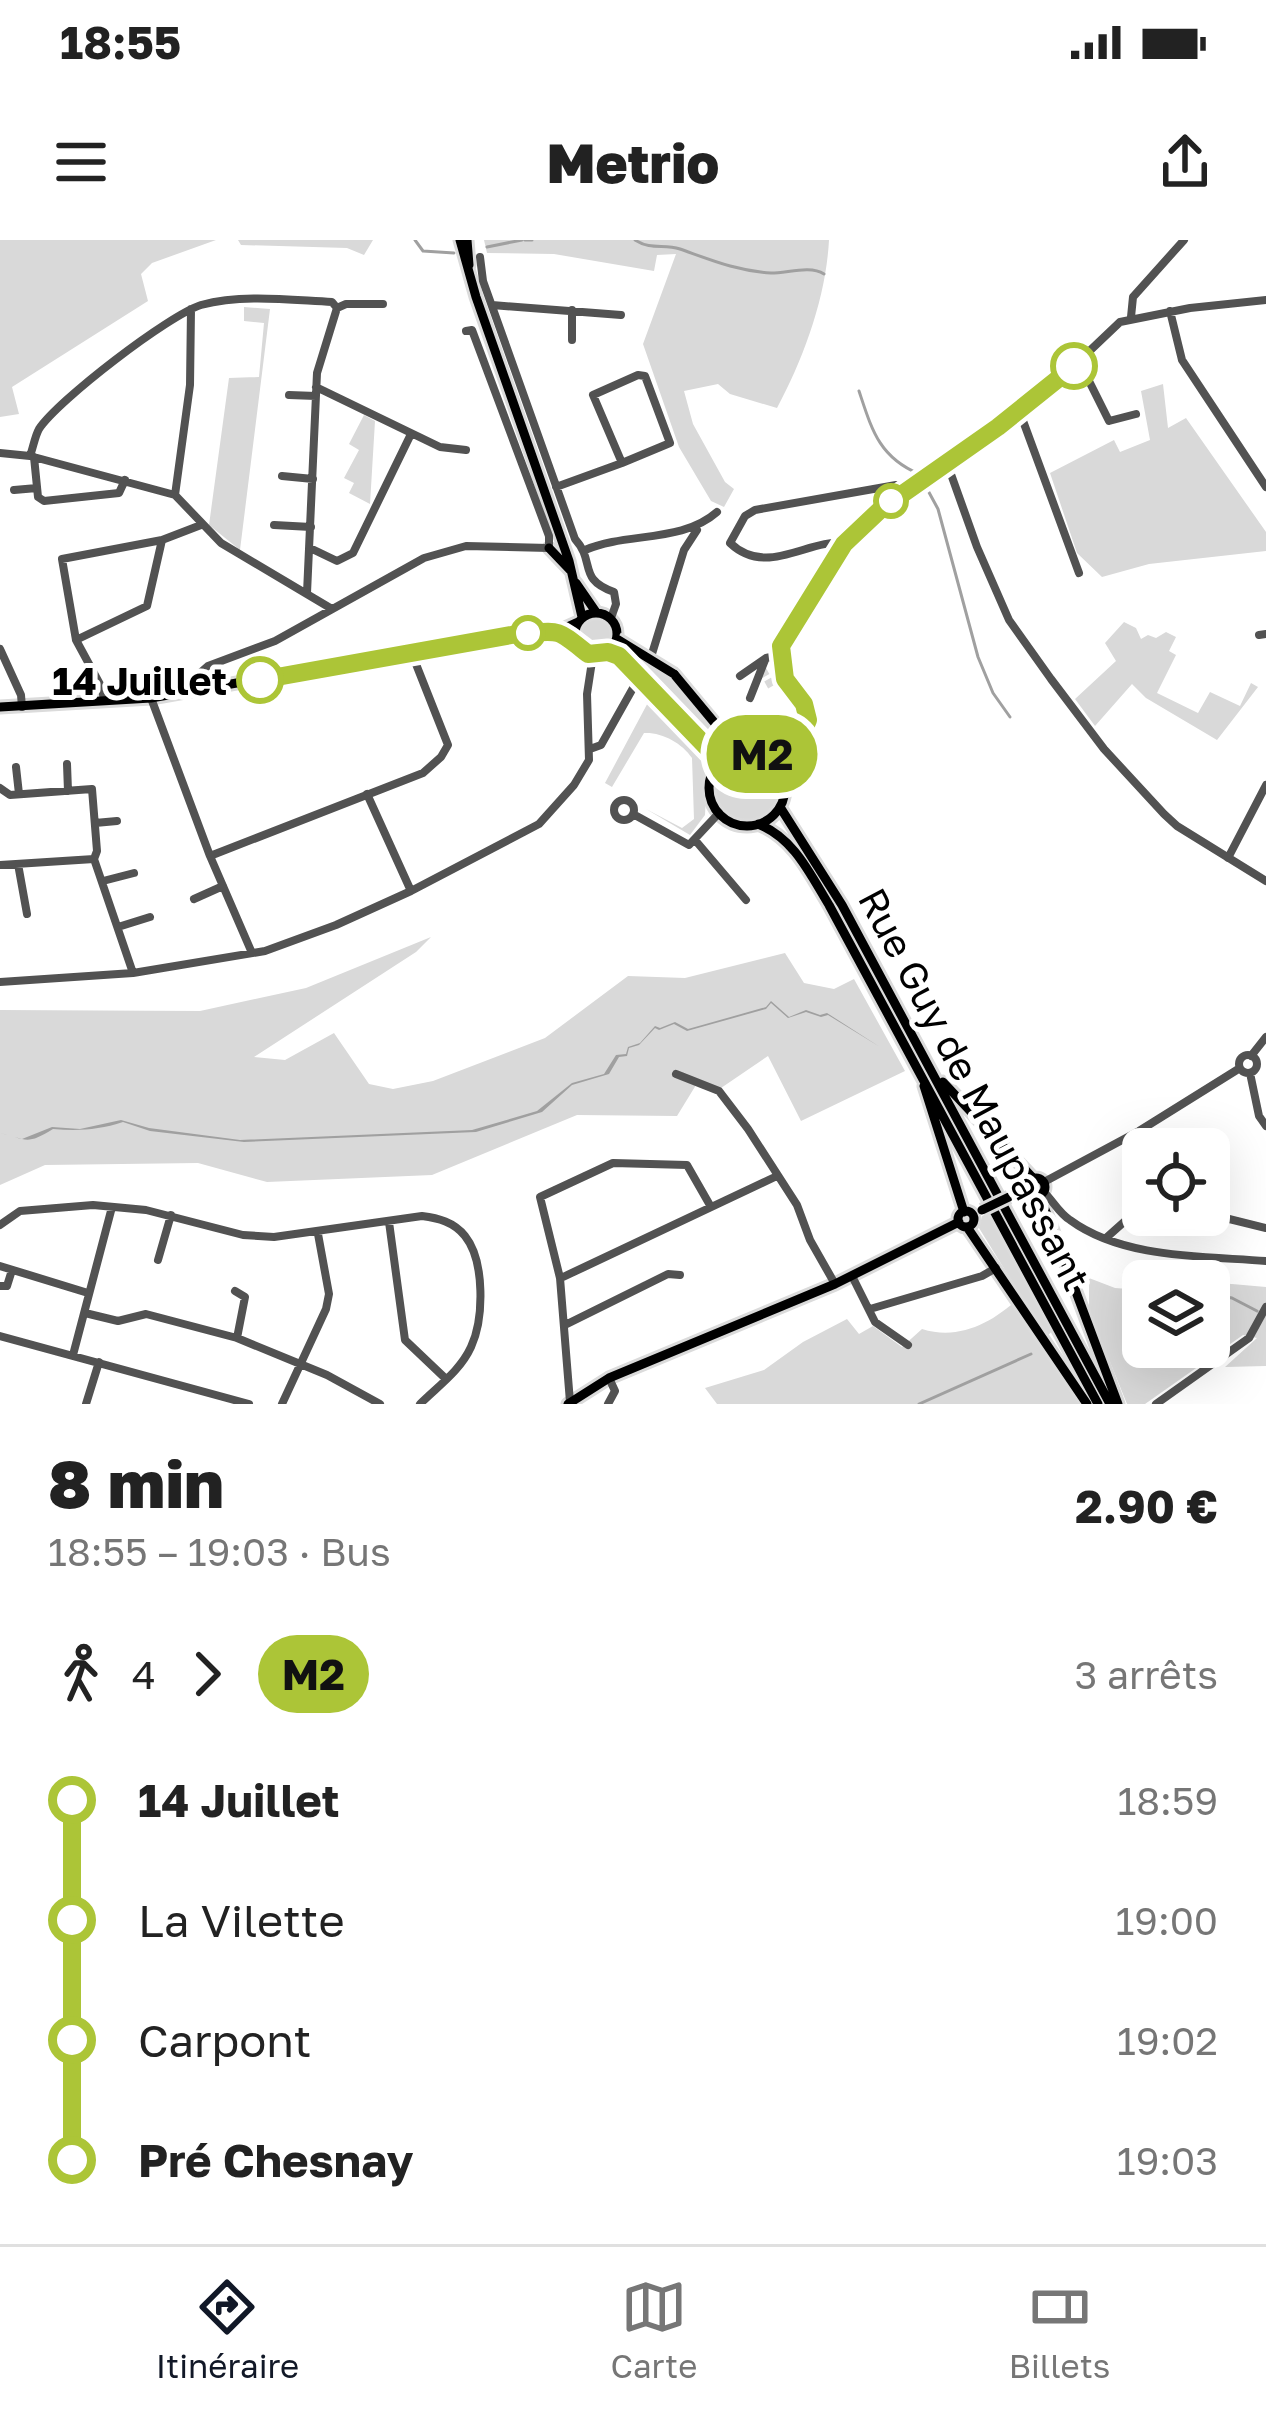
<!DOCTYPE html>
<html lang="fr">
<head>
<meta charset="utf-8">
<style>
	body { margin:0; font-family:"Golos Text",sans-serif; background:#f2f2f2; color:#222; height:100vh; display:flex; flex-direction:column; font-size:45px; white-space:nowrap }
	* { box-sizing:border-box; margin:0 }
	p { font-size:39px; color:#767676 }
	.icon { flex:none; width:66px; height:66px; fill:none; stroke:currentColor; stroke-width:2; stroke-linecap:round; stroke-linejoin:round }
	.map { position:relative; height:1164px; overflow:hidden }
	.drawer { display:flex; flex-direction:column; background:#fff; flex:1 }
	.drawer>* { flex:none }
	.badge { padding:0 24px; border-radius:39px; font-size:42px; line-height:78px }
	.controls { position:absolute; left:1122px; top:888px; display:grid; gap:24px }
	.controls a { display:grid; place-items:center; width:108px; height:108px; border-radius:18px; background:#fff; box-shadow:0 12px 48px #0002; font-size:60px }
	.map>.badge { position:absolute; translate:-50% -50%; box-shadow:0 0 0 6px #fff }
	.legs { display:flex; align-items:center; gap:18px; height:132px; padding:0 48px; font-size:39px }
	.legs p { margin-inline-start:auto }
	.head { display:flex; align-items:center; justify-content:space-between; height:204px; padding:0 48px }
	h1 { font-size:66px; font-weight:800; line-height:90px }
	ul { padding:0 48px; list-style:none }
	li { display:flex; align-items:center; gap:42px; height:120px; font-size:45px }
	li i { display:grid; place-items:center; width:18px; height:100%; margin:0 15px; background:currentColor }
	li i::after { content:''; width:30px; height:30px; margin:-15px; border:9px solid; border-radius:50%; background:#fff }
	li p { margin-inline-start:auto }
	li:first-child i { background:linear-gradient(#0000 50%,currentColor 0) }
	li:last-child i { background:linear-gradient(currentColor 50%,#0000 0) }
	.status { display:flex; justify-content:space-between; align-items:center; height:84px; padding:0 60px; background:#fff; direction:ltr }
	.status svg { height:33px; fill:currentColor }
	header { display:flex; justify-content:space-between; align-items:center; height:156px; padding:0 48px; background:#fff; font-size:54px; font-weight:800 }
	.menu { display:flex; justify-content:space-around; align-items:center; height:168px; border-top:3px solid #e0e0e0; background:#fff; font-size:33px; color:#767676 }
	.menu a { display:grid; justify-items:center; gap:6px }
	.menu .current { color:#111827 }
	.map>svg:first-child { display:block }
	.green { fill:#d9d9d9 }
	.water { fill:#a0a0a0 }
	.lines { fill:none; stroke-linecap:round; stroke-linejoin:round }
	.stream { stroke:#a0a0a0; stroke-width:3 }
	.minor-tunnel { stroke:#d9d9d9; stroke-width:8; stroke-dasharray:8 4; stroke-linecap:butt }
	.major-casing { stroke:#dbdbdb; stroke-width:15 }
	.minor { stroke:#525252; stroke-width:8 }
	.major { stroke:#000; stroke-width:9 }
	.major-bridge-casing { stroke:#dbdbdb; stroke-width:15; stroke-linecap:butt }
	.major-bridge { stroke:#000; stroke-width:9 }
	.line-1-casing { stroke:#fff; stroke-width:27 }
	.line-1 { stroke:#acc537; stroke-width:18 }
	.stop-1-dot { fill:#fff; stroke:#acc537; stroke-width:6 }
	.labels { text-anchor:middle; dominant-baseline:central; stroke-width:10; stroke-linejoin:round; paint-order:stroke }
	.stop-label { font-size:39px; font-weight:bold; fill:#000; stroke:#fff; text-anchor:end }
	.street-label { font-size:39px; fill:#000; stroke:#fff }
</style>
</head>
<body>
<div class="status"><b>18:55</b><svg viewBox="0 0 49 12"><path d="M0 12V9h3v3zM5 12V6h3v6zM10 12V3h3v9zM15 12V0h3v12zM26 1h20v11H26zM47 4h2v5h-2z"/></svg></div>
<header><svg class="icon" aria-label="menu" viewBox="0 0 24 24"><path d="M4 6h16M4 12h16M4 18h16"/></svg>Metrio<svg class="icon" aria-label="share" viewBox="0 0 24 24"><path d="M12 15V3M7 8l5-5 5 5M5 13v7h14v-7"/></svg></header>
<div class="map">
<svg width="1266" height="1164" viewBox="0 0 1266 1164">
	<rect width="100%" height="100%" fill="#fff"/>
	<path class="green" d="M0 0H216L152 23 141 34 148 61 12 147 19 174 0 177Z
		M238 0H373L364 15 347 8 241 5Z
		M484 0H829C826 57 804 118 777 168L730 154 718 144 684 151 693 184 725 242 734 249 724 267 711 261 679 207 643 104 676 14 657 15 654 31 554 14 487 13Z
		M244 67 270 69 240 310 209 285 229 138 259 137 264 83 244 81Z
		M1163 144 1168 188 1186 178 1266 292V311L1149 324 1102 337 1077 313 1050 233 1114 200 1120 212 1150 200 1141 151Z
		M364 175 375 181 370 264 349 253 354 243 344 238 359 210 349 204Z
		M581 393a16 16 0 1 1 32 0a16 16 0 1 1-32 0Z
		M1124 382 1136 388 1141 399 1148 395 1156 398 1166 392 1176 397 1169 411 1176 415 1157 453 1198 473 1210 452 1240 466 1251 443 1258 447 1217 500 1146 458 1132 444 1095 486 1075 459 1116 421 1105 403Z
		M649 425 681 446 727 506 721 511 645 433Z
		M652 455 693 497 708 518 705 575 690 595 646 569 682 588 694 579 692 518C682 503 662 492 644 493L612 547 605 543Z
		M715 548a32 32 0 1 1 64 0a32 32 0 1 1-64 0Z
		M431 697 416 712 254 817 285 820 334 793 369 844 393 849 433 841 545 798 628 736 685 738 785 713 804 743 834 749 854 739 905 831 801 881 768 816 721 848 696 845 677 876 577 875 432 935 267 942 198 923 45 925 0 945V770L200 771 306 748Z
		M988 973 1053 1090 1041 1103 1079 1164H717L705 1148 764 1130 803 1102 847 1079 859 1094 873 1086 902 1107 922 1089C960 1101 994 1082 1021 1056L979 988 982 976Z
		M1089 1038 1115 1048 1143 1050V1107H1209V1042L1266 1047V1126L1225 1127 1257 1098 1243 1095 1145 1164H1127L1089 1070Z"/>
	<path class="water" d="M771 761 789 777 806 770 820 775 827 773 880 807 828 775 821 777 806 772 788 778 771 763 766 769 687 791 674 784 659 790 655 788 639 805 629 808 627 816 619 817 609 834 572 845 542 872 476 892 244 902 150 891 123 882C99 890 78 891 53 889 26 906 26 899 0 893L22 899 52 887 80 889 121 880 149 888 240 900 472 890 537 871 572 843 604 834 616 815 626 814 628 807 640 803 655 786 660 788 675 782 688 789 766 767Z"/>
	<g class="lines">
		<path class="stream" d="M415 0 423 11 454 13
			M525 0H532
			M635 0C652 11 664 3 680 9 711 20 737 31 771 33 788 33 810 25 824 34
			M487 7 522 0
			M859 151C872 190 879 217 919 234
			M925 245 938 269 978 417 993 453 1010 477
			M1209 1054 1232 1058 1257 1071
			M1132 1083 1143 1078
			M919 1164 1031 1114"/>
		<path class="minor-tunnel" d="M762 429 773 449"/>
		<defs>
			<path id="major" d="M460 0 476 57 569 321 582 377
				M467 0 469 25
				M549 308 570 330
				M576 343 596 372
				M575 394a21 21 0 1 1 42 0a21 21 0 1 1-42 0Z
				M674 434 733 505 742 510
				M660 456 720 521
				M0 467 151 458 517 394 558 391 578 382
				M709 548a38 38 0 1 1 76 0a38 38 0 1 1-76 0Z
				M780 567 842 665 1110 1164
				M758 584C794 598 810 634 829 665L1098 1164
				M943 842 1033 938
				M924 846 964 972
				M1027 947a9 9 0 1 1 18 0a9 9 0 1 1-18 0Z
				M1040 956 1118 1164
				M958 979a8 8 0 1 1 16 0a8 8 0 1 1-16 0Z
				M967 987 1087 1164
				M568 1164 609 1138 835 1044 959 982"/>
		</defs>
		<use href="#major" class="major-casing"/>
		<path class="minor" d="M480 17 483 41 575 299C596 322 577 339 614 352L616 364 611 378
			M492 65 621 75
			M337 68 346 64H383
			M1170 71 1182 120 1266 247
			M1131 77 1133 57 1184 0
			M572 100V70
			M1079 121 1109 181 1136 174
			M316 147 440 207 466 210
			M289 155 316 156
			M1019 170 1079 333
			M0 213 30 216 175 255 221 303 332 369
			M30 216C33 208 35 196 39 189 58 160 169 75 201 65 243 54 289 60 332 62L337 68
			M34 217 38 257 44 261 119 253 125 240
			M947 223 977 307 1009 380 1051 439 1104 509 1164 574 1177 586 1266 641
			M282 236 313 239
			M556 247 622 223 593 155 638 135 645 136 670 203 622 223
			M14 250 37 248
			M175 255 190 145 191 69
			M274 285 311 287
			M845 304C811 296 768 339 730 303L745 276 755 270 896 245 909 248
			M310 308 337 321 353 313 411 194
			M585 310C627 292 682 303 717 272
			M307 353 317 133 337 68
			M1259 395 1266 394
			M76 400 147 366 162 300
			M0 409 21 455 22 467
			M651 417 684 310 697 290
			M740 436 766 418 780 415
			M191 449 192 440 208 426 275 401 424 318 466 306 549 308V296L472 90 466 91
			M151 458 210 616 252 713
			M750 458 765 420
			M104 461 102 448 76 400 62 319 162 300 201 285
			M590 509 601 505 637 441
			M775 523 803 492 808 480 804 464 785 439 782 427 785 394 856 290 1059 140 1120 82 1190 68 1266 60
			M67 524 68 551
			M16 527 19 554
			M0 548 10 555 92 549 97 611 94 619 133 733
			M367 554 411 651
			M614 570a10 10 0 1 1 20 0a10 10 0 1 1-20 0Z
			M633 574 689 605 719 573
			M95 583 117 581
			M695 600 746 660
			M210 616 423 533 441 517 448 505 412 414
			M1228 618 1266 545
			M18 624 27 674
			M0 625 94 619
			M103 641 134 633
			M194 659 223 646
			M118 687 150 677
			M0 742 133 733 265 711 336 685 411 651 539 584 574 545 589 520 587 454 593 415
			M1239 824a9 9 0 1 1 18 0a9 9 0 1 1-18 0Z
			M1251 816 1266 797
			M1250 833 1259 876 1266 886
			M676 834 719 851 748 889 797 965 810 1000 835 1044
			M1044 942 1139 891 1240 828
			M1044 952C1053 961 1059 973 1070 980 1123 1019 1204 1016 1266 1021
			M1209 974 1266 988
			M389 982 405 1100 446 1139
			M0 985 20 971 93 965 146 970 243 995 274 997 422 976C438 978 454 982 465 996 485 1021 484 1079 471 1107 460 1131 438 1146 420 1164
			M1106 998 1143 965
			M158 1020 171 975
			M0 1026 88 1053
			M852 1036 875 1082 908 1105
			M561 1038 777 936
			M0 1046H7L12 1030
			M235 1051 245 1057 237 1098
			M870 1069 982 1036 996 1028
			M85 1073 118 1081 146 1074 237 1098 327 1135 380 1164
			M567 1084 668 1034 680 1035
			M0 1096 249 1164
			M73 1115 112 967
			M570 1162 560 1038 540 957 613 923 687 925 711 967
			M86 1164 99 1122
			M282 1164 326 1069 329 1054 318 994
			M608 1164 615 1151 609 1138
			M1156 1164 1249 1098 1266 1067"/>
		<use href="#major" class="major"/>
		<defs>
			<path id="major-bridge" d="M617 399 674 434
				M608 412 619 416 660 456
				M982 970 1009 957"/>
		</defs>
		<use href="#major-bridge" class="major-bridge-casing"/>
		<use href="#major-bridge" class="major-bridge"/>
	</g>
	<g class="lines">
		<defs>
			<path id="line-1" d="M260 440 517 394C562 391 554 387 588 414L608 412 619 416 720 521C739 507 757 508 776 523L803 492 808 480 804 464 785 439 781 406 844 304 881 269 998 187 1074 126"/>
		</defs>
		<use href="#line-1" class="line-1-casing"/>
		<use href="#line-1" class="line-1"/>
	</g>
	<g class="stop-1-dot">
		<circle cx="1074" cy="126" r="21"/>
		<circle cx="891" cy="261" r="15"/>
		<circle cx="528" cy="393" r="15"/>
		<circle cx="260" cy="440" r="21"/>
	</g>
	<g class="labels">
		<g class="stop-label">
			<text x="227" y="440">14 Juillet</text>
		</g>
		<g class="street-label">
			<text transform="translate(975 849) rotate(62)">Rue Guy de Maupassant</text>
		</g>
	</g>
</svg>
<div class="controls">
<a><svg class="icon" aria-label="locate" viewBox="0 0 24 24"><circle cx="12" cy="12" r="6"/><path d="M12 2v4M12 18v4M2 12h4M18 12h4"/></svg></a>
<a><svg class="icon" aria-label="layers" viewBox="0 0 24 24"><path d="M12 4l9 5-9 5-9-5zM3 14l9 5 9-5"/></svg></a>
</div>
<b class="badge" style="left:762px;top:514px;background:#acc537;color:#111">M2</b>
</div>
<section class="drawer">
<div class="head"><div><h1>8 min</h1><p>18:55 – 19:03 · Bus</p></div><b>2.90 €</b></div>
<div class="legs"><svg class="icon" aria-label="walk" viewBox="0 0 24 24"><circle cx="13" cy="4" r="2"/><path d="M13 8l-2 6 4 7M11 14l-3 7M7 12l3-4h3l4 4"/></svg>4<svg class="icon" aria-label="forward" viewBox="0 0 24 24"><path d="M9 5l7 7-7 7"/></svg><b class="badge" style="background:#acc537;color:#111">M2</b><p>3 arrêts</p></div>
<ul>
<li><i style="color:#acc537"></i><b>14 Juillet</b><p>18:59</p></li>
<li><i style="color:#acc537"></i><span>La Vilette</span><p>19:00</p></li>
<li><i style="color:#acc537"></i><span>Carpont</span><p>19:02</p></li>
<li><i style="color:#acc537"></i><b>Pré Chesnay</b><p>19:03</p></li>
</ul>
</section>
<nav class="menu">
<a class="current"><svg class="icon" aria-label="directions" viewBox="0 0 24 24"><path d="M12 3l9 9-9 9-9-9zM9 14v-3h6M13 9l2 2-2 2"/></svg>Itinéraire</a>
<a><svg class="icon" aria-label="map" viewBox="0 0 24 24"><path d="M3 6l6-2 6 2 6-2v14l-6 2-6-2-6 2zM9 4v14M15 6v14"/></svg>Carte</a>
<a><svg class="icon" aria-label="tickets" viewBox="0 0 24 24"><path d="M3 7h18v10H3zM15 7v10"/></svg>Billets</a>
</nav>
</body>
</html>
